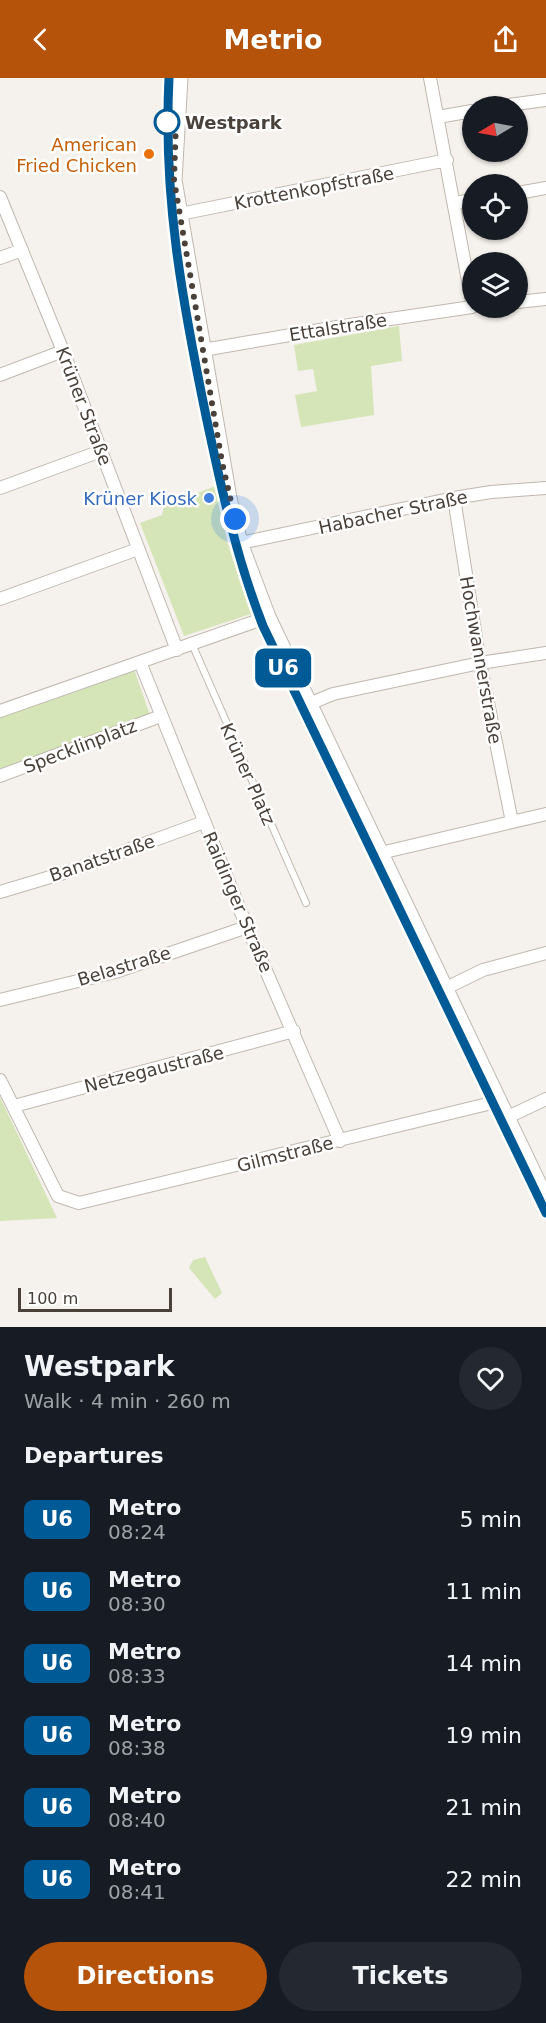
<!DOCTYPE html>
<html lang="en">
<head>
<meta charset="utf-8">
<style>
	body { margin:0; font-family:"DejaVu Sans",sans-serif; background:#242831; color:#f1f3f6; height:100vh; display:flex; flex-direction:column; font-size:22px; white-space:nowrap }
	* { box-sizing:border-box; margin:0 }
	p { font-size:20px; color:#9ea1a6 }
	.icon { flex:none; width:33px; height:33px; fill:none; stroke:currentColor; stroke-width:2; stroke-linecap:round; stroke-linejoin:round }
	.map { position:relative; height:1249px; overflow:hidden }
	.panel { display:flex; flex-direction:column; background:#171b24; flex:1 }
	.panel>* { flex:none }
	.badge { padding:0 12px; border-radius:9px; font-size:21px; line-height:39px }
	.needle { width:39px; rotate:260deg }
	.tools { position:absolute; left:462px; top:18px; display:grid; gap:12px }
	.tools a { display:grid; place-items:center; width:66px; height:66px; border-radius:50%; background:#171b24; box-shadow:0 2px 4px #0004; font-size:30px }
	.scale { position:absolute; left:18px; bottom:15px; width:154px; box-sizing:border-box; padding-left:6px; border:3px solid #49413a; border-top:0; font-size:16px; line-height:21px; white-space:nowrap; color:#49413a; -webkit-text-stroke:4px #fff; paint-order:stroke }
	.you { position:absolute; width:30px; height:30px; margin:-15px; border:4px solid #fff; border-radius:50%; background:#1a73e8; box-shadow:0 0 0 9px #1a73e833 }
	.map>.badge { position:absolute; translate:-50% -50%; box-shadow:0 0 0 3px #fff }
	h2 { padding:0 24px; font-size:22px; line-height:54px }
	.round { display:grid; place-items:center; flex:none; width:63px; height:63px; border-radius:32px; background:#242831 }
	.headline { display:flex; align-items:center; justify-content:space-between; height:102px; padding:0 24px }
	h1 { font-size:28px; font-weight:700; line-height:45px }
	.cta { display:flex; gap:12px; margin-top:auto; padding:12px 24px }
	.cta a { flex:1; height:69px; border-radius:36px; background:#b45309; color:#fff; font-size:24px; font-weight:700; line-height:69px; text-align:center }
	.cta a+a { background:#242831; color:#f1f3f6 }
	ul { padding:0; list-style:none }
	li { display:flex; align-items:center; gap:18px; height:72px; padding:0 24px }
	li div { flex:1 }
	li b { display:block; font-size:22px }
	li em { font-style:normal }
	li .badge { min-width:66px; font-weight:700; text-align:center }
	header { display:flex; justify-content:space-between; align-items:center; height:78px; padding:0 24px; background:#b45309; color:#fff; font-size:27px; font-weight:700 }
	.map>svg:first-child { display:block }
	.green { fill:#d5e5b8 }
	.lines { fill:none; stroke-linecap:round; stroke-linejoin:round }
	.service-casing { stroke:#c0b8af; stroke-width:8 }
	.minor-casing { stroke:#c0b8af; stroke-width:14 }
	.tertiary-casing { stroke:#c0b8af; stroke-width:17 }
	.service { stroke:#fff; stroke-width:6 }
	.minor { stroke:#fff; stroke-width:12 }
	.tertiary { stroke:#fff; stroke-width:15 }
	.line-casing { stroke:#fff; stroke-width:14 }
	.line { stroke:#005a96; stroke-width:9 }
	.walk { stroke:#49413a; stroke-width:6; stroke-dasharray:0 10.8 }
	.stop-dot { fill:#fff; stroke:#005a96; stroke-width:3 }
	.food-dot { fill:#e8710a; stroke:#fff; stroke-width:2 }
	.shop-dot { fill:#3f7fe0; stroke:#fff; stroke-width:2 }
	.labels { text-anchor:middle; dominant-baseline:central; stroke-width:5; stroke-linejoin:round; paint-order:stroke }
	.stop-label { font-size:18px; font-weight:bold; fill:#49413a; stroke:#fff; text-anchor:start }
	.food-label { font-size:18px; fill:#c56008; stroke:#fff; text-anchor:end }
	.street-label { font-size:18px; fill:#49413a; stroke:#fff }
	.shop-label { font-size:18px; fill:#366cbe; stroke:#fff; text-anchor:end }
</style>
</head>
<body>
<header><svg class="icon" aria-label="back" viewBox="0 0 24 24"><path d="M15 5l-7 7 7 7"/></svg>Metrio<svg class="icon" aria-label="share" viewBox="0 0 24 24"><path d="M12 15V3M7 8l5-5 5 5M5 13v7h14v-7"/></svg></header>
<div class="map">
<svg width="546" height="1249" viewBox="0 0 546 1249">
	<rect width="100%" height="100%" fill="#f5f1ec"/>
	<path class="green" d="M399 248 402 283 371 288 374 337 301 349 295 317 317 313 313 291 298 293 294 267Z
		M216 408 227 463 251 536 184 558 140 445 162 437 164 427Z
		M134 591 150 637 0 692V639Z
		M0 1019 57 1140 0 1143Z
		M205 1179 222 1215 215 1221 189 1190 193 1182Z"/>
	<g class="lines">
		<defs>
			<path id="service" d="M192 566 306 825"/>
			<path id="minor" d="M430 0 472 224
				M501 28 546 22
				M438 39 472 33
				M518 115 546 110
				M0 119 63 273 177 572
				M455 125 472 122
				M180 136 447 82
				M0 180 22 172
				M518 224 546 221
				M203 272 343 248 472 229
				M0 297 63 273
				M0 410 101 373
				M454 420 480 585 512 744
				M240 465 454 420 491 414 546 410
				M0 521 138 471
				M140 584 247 849 340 1063
				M309 626 333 616 480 585 546 575
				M0 633 268 539
				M0 698 161 638
				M382 777 389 773 546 736
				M0 814 67 794 204 744
				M446 910 483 892 546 875
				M0 922 115 894 247 849
				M0 1002 58 1118 79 1125 500 1023
				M14 1028 294 953
				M508 1039 546 1021"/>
			<path id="tertiary" d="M180 0 174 102 229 420 240 465 268 539 546 1121"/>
		</defs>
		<use href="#service" class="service-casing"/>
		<use href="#minor" class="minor-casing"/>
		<use href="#tertiary" class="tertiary-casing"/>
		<use href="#service" class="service"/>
		<use href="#minor" class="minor"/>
		<use href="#tertiary" class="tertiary"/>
	</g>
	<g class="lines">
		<defs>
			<path id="line" d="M169 0C163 118 182 222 206 338 221 409 236 479 263 548L546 1135"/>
		</defs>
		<use href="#line" class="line-casing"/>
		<use href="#line" class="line"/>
		<path class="walk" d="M167 44 176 46 174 102 222 384 235 441"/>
	</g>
	<circle class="stop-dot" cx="167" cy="44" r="12"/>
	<circle class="food-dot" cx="149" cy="76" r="6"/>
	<circle class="shop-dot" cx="209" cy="420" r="6"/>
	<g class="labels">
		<g class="stop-label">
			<text x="185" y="44">Westpark</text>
		</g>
		<g class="food-label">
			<text x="137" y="66">American<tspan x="137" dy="21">Fried Chicken</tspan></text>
		</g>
		<g class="street-label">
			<text transform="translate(314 110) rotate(-11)">Krottenkopfstraße</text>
			<text transform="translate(338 249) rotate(-9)">Ettalstraße</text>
			<text transform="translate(84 328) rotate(69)">Krüner Straße</text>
			<text transform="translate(393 434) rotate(-12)">Habacher Straße</text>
			<text transform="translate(481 582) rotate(80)">Hochwannerstraße</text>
			<text transform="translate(80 668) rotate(-21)">Specklinplatz</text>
			<text transform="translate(248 696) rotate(66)">Krüner Platz</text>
			<text transform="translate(102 780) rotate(-19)">Banatstraße</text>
			<text transform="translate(238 824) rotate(67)">Raidinger Straße</text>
			<text transform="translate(124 888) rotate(-17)">Belastraße</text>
			<text transform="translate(154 991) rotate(-14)">Netzegaustraße</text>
			<text transform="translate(285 1076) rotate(-14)">Gilmstraße</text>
		</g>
		<g class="shop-label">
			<text x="197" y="420">Krüner Kiosk</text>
		</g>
	</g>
</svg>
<div class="tools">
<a><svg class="needle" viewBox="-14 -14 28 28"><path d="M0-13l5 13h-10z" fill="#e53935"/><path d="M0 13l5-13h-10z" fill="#9ea1a6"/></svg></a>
<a><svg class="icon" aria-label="locate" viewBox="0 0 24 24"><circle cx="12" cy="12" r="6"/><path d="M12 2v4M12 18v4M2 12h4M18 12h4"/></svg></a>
<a><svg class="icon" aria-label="layers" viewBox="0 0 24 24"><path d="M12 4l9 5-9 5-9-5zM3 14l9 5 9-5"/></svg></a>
</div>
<div class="scale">100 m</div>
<div class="you" style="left:235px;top:441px"></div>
<b class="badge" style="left:283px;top:590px;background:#005a96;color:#fff">U6</b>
</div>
<section class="panel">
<div class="headline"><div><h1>Westpark</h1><p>Walk · 4 min · 260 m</p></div><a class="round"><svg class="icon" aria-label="heart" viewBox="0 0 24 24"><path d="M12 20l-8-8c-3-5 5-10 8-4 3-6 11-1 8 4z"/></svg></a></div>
<h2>Departures</h2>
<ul>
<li><span class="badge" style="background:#005a96;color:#fff">U6</span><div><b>Metro</b><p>08:24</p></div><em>5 min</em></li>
<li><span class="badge" style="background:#005a96;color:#fff">U6</span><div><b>Metro</b><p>08:30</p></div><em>11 min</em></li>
<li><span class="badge" style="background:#005a96;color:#fff">U6</span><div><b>Metro</b><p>08:33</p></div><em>14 min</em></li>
<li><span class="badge" style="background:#005a96;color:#fff">U6</span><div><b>Metro</b><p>08:38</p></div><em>19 min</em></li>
<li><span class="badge" style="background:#005a96;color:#fff">U6</span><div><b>Metro</b><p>08:40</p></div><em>21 min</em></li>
<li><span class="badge" style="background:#005a96;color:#fff">U6</span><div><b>Metro</b><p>08:41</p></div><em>22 min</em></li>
</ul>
<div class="cta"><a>Directions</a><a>Tickets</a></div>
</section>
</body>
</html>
